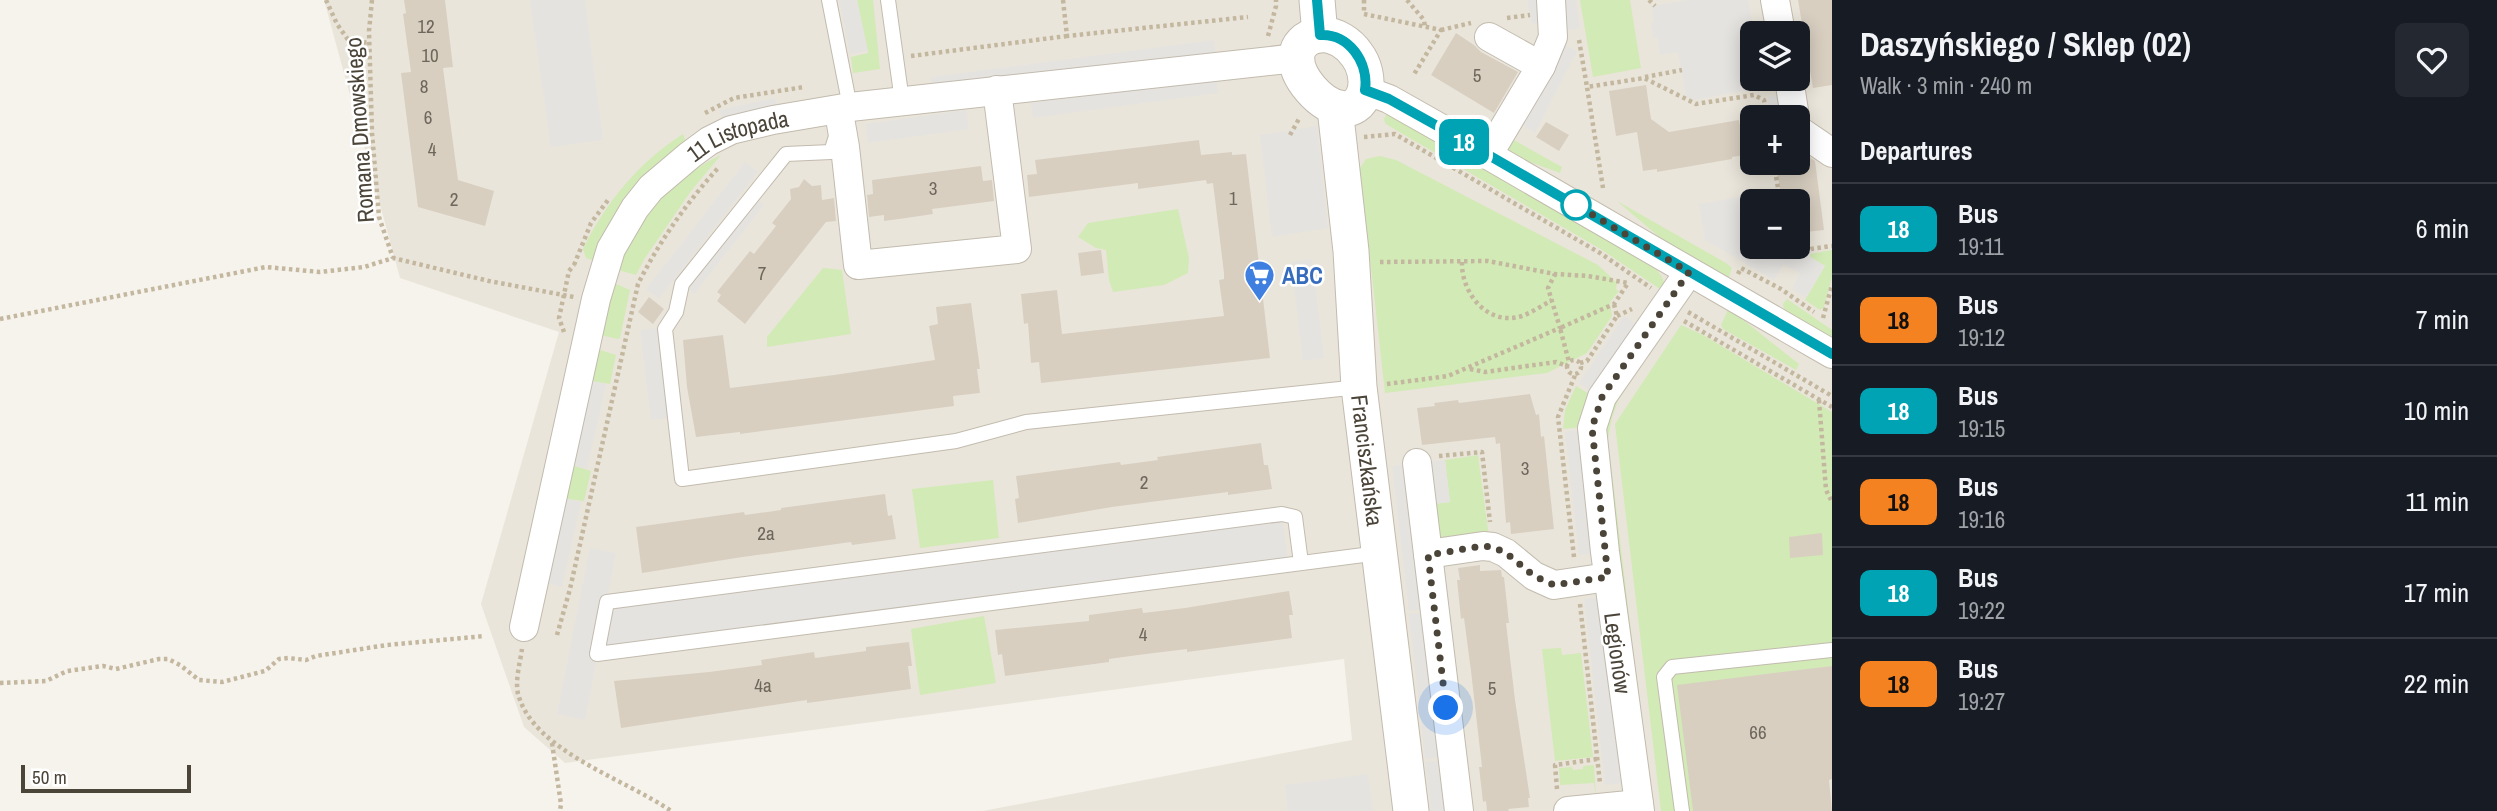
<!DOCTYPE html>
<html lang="en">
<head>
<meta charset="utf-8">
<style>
	body { margin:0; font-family:"Archivo Narrow",sans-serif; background:#242831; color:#f1f3f6; height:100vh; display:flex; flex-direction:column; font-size:26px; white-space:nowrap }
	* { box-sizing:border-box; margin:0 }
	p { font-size:23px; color:#9ea1a6 }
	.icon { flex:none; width:38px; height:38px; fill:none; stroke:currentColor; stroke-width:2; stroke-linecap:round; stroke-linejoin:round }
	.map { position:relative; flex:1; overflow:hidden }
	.sheet { display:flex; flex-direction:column; background:#171b24; width:665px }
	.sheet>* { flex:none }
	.badge { padding:0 14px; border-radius:10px; font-size:24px; line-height:46px }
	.fabs { position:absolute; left:1740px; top:21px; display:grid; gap:14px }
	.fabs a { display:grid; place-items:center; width:70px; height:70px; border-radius:10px; background:#171b24; box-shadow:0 4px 18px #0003; font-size:35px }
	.scale { position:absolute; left:21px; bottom:18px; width:170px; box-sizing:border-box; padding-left:7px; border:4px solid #4b4439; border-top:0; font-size:19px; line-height:24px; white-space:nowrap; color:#4b4439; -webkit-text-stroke:5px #fff; paint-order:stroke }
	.you { position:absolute; width:35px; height:35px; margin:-18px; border:5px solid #fff; border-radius:50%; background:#1a73e8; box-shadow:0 0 0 10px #1a73e833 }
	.map>.badge { position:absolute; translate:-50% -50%; box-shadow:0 0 0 4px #fff }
	h2 { padding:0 28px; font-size:26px; line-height:63px }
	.round { display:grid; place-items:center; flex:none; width:74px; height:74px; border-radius:10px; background:#242831 }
	.summary { display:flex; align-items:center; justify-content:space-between; height:119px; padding:0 28px }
	h1 { font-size:33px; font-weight:800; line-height:52px }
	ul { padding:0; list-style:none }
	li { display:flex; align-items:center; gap:21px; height:91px; padding:0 28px; border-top:2px solid #363941 }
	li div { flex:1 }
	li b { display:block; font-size:26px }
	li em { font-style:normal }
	li .badge { min-width:77px; font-weight:700; text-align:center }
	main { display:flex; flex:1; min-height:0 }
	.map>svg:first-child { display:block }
	.residential { fill:#eae5da; fill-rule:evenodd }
	.green { fill:#d2eab5 }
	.parking { fill:#e5e3e0 }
	.building { fill:#d8cfc1 }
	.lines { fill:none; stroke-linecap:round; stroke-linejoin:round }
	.service-casing { stroke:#c2bbae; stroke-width:16 }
	.minor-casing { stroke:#c2bbae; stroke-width:30 }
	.tertiary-casing { stroke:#c2bbae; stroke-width:37 }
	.path { stroke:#c4b79f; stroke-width:4.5; stroke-dasharray:3.5 3.5; stroke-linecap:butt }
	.service { stroke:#fff; stroke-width:14 }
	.minor { stroke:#fff; stroke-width:28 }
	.tertiary { stroke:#fff; stroke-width:35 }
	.line-casing { stroke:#fff; stroke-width:16 }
	.line { stroke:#00a3b4; stroke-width:10 }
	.walk { stroke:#4b4439; stroke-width:7; stroke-dasharray:0 12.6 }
	.stop-dot { fill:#fff; stroke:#00a3b4; stroke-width:3.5 }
	.labels { text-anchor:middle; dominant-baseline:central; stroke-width:5; stroke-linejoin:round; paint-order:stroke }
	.number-label { font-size:19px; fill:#6e675b }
	.street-label { font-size:23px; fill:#4b4439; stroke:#fff }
	.shop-label { font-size:23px; font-weight:bold; fill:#366cbe; stroke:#fff; text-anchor:start }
</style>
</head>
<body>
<main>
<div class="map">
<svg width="1832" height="811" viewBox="0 0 1832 811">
	<rect width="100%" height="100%" fill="#f6f3ec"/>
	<path class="residential" d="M324 0H1832V811H983L1352 740 1344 659 565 763 524 727 481 604 559 332 400 278ZM1752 33H1797V79H1752ZM1752 117H1797V163H1752ZM1752 201H1797V247H1752Z"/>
	<path class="green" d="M857 0H873L880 69 853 73 851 57 868 53Z
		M1580 0H1630L1641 68 1593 77Z
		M1387 114 1655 268C1661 275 1667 282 1663 291L1599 248 1389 126 1385 123 1384 119Z
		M683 134 686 142 595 261 586 258 583 249C606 202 639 162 683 134Z
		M1512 139 1562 167 1560 173 1508 154 1507 147Z
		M721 155 691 191 645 258 636 275 618 270C637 219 672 178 721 155Z
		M1380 156 1396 160 1598 265 1617 283 1616 289 1619 291 1610 302 1612 316 1587 353 1547 373 1385 393 1360 168 1366 159Z
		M1617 201 1726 263 1732 268 1728 280 1670 246Z
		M1178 209 1189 258 1188 273 1164 285 1113 292 1109 280 1106 250 1096 248 1078 237 1088 223Z
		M1832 250V277L1824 307 1820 310 1805 300 1825 266 1810 257V254Z
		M823 268 842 270 851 334 767 347V337Z
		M614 283 630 290 620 338 618 339 600 335Z
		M1787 299 1832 330V341L1785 313 1783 304Z
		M1728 310 1742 319 1799 364 1796 370 1723 329 1721 325Z
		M1668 325 1618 401 1612 418 1608 439 1644 741 1604 445 1606 426 1611 406Z
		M1681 325 1703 335 1832 412V666L1678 686 1693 811H1661L1615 424Z
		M597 349 616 355 610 384 591 381Z
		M1576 386 1591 395 1582 427 1563 429 1565 410Z
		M1478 455 1489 537 1439 538 1434 504 1450 502 1445 460Z
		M575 466 591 471 584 501 567 499 565 496 571 468Z
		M993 480 999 538 920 548 912 489Z
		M984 616 996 683 920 695 911 629Z
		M1561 648 1562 655 1581 653 1593 757 1555 761 1542 649Z
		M1594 765 1596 800 1594 783 1560 785 1559 768 1572 767 1573 770 1583 769V766Z"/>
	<path class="parking" d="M530 0H585L603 140 551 147Z
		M839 0H857L868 51 850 54Z
		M1527 0H1542L1546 22 1532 25Z
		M1560 0H1576L1580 28 1564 31Z
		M1688 0H1748L1754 33H1752V79H1762L1764 87 1693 100 1686 96 1678 52 1660 55 1657 37 1653 38 1651 23 1654 22 1651 6Z
		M1214 40 1216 55 933 92 931 77Z
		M1561 43 1577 51 1535 133 1520 124Z
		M1216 78 1218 93 1033 118 1031 103Z
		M1786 94 1789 117H1770L1767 97Z
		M775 98 777 110 723 123 719 110Z
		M966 110 969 129 868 143 866 124Z
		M1317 126 1328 228 1272 237 1260 135Z
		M745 162 758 172 659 299 646 289Z
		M1774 191 1776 201H1752V247H1797V221H1799L1802 235 1810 240V257L1825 266 1806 298 1792 289 1800 273 1783 265 1774 280 1705 240 1699 204Z
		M759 201 764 205 694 294 688 289Z
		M1312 259 1324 358 1303 361 1291 262Z
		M1624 316 1648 331 1602 397 1579 383Z
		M657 328 668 418 651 420 640 330Z
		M590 381 606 384 587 469 571 465Z
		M1592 428 1605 552 1579 555 1565 432Z
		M1445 460 1450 502 1414 506 1425 609 1409 611 1392 466Z
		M564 498 581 502 562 587 546 583Z
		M1282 514 1288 565 598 654 585 720 557 714 590 548 616 553 607 601Z
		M1611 596 1636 782 1605 785 1584 599Z
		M1426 612 1442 757 1425 759 1409 614Z
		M1442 760 1448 811H1431L1425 762Z
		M1368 774 1373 811H1288L1285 785Z"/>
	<path class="building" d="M404 0H445L453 67 443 68 458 180 494 191 485 226 418 207 401 73 411 72 403 14 406 13Z
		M1798 0H1832V85L1813 88Z
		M1456 33 1474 45 1481 52 1518 72 1494 113 1431 75Z
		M1646 85 1651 119 1669 132 1739 120 1741 132H1743L1746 155 1732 157V159L1657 172V169L1643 171 1637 132 1616 136 1609 91Z
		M1546 122 1569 135 1559 151 1536 137Z
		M1199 140 1201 155 1232 152V155L1246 154 1270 358 1041 383 1039 362 1031 363 1028 323 1024 324 1021 294 1057 290 1062 334 1224 316 1219 280 1224 279V273L1213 183 1207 184 1206 180 1138 189V183L1029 197 1027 175 1037 174 1035 160Z
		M1809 157 1815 161 1824 230 1806 232 1801 194 1781 197 1776 163H1797V159Z
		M981 166 983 181 992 180 994 201 932 209 933 214 906 218 884 221V215L869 217 867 195 873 194 872 180Z
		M804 179 812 186 821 185 822 200 834 198 836 221 826 222 745 324 717 301 721 295 717 292 750 251 754 254 776 226 772 223 791 199 790 189 799 187Z
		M1101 250 1104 273 1081 276 1078 253Z
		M649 297 664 309 653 324 638 312Z
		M971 303 980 369H977L980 393 953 396 954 406 740 434V432L696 437 687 387 683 340 723 335 730 388 834 375 935 360 929 326 938 324 936 307Z
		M1530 394 1536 415 1539 414 1541 437 1544 436 1554 529 1511 534 1510 522 1506 523 1500 443 1496 444 1495 437 1422 445 1417 408 1435 406 1434 403 1458 400 1459 403Z
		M1261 443 1264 465H1268L1272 489 1228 495V492L1112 507 1018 523 1015 499 1019 498 1016 476 1120 462 1121 465 1158 460 1157 457Z
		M885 494 888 516 892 515 896 539 852 545 851 542 736 558 642 573 636 527 744 512 745 515 781 510V508Z
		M1822 533 1823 555 1790 558 1789 537Z
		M1480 565V571L1501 570 1502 577H1504L1509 623H1506L1515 700 1530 798H1528L1529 807 1508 809 1509 811H1487L1486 801 1483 802 1479 767H1482L1471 671 1464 618 1461 619 1457 580H1460L1458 568Z
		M1289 591 1293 615H1289L1292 638 1187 652V649L1138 655 1109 659V662L1005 676 1002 654 998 655 995 630 1089 621V615L1142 608 1143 613 1185 608Z
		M909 642 912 666H908L911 689 807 703V700L621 728 614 681 709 672 762 665 761 660 814 652 815 658 866 651V647Z
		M1832 666V779L1829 780 1832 811H1693L1677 685Z"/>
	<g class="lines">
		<defs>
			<path id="service" d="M829 0 850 107 848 111
				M888 0 902 101
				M837 133 831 152 786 154 682 284 676 312 665 329 682 479 956 441 1026 422 1359 387
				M1301 563 1295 517 1282 514 607 602 597 654 1379 553
				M1682 811 1664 677 1672 667 1832 650"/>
			<g id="minor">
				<path d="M1775 0 1781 33"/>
				<path d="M1541 66 1553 37 1551 0"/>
				<path d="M1789 79 1795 117"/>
				<path d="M1365 90 1389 99 1488 155 1832 354"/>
				<path d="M841 124 845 147 858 265 1017 249 997 90"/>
				<path d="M1797 129 1832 153"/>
				<path d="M1488 155 1541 66 1489 37"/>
				<path d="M1417 463 1459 811"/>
				<path d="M1428 554 1483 546 1493 547 1506 553 1534 576 1554 585 1608 577"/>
				<path id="s1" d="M524 627 596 299 611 249 635 208 651 188 690 155 709 141 731 130 773 120 850 107 1297 58"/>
				<path d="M1568 811 1639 804"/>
				<path d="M1640 811 1605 552 1592 428 1602 397 1689 272"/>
			</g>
			<g id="tertiary">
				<path d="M1317 0 1320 35"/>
				<path d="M1321 34C1336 35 1349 43 1357 55 1364 64 1368 79 1365 91 1347 149 1253 47 1321 34Z"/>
				<path id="s2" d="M1335 108 1351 251 1359 387 1411 811"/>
			</g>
		</defs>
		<use href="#service" class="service-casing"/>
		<use href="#minor" class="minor-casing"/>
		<use href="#tertiary" class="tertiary-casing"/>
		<path class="path" d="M326 0 337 24 351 44 370 42
			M372 0 369 31 372 133 379 217 393 258
			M1063 0 1067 36 1248 17
			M1364 0V14L1441 30 1413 76
			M1407 0 1424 20 1425 27
			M1649 0 1655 6
			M1507 18 1530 15
			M1441 30 1471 23
			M1268 36 1276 6V0
			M1579 40 1587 87
			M911 56 1067 36
			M1645 77 1682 70
			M705 113 734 98 804 87
			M1290 135 1300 117
			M1364 137 1395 134 1600 253 1651 288
			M1774 163 1780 201
			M1603 188 1587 87 1644 78 1696 104 1754 95 1764 100 1767 117
			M1779 250V247
			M1791 257 1811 249 1832 246
			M1380 262 1488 261 1555 274 1588 276 1628 283 1614 304 1560 328 1569 362
			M1462 262C1461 293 1488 327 1522 316 1533 312 1543 305 1552 300
			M574 265 591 223 608 200
			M1738 274 1741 268 1781 289 1814 312
			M1688 312 1832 396
			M1617 316 1632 309
			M1823 318 1832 285
			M0 319 266 267 320 272 364 267 393 258 489 281 574 297
			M1684 321 1832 407
			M564 332 559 318 569 271 574 265
			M1567 367a7 7 0 1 1 14 0a7 7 0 1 1-14 0Z
			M1580 363 1587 361 1617 316 1614 304
			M1470 369 1485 372 1556 362 1567 366
			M1387 384 1448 376 1560 328 1548 288 1555 274
			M1819 400 1826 490 1832 502
			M1439 456 1482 452 1490 522
			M1574 557 1558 417 1576 373
			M1580 604 1600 783
			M557 635 570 589 638 284C659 242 687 202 719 167
			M522 649C520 663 514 684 519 697 536 752 627 780 671 811
			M0 683 46 681 67 671 103 666 116 669 159 659H168L180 665 199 680 222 682 265 671 279 659 288 658 306 660 316 656 387 645 485 636
			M552 743 561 804 560 811
			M1557 789 1555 765 1597 759"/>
		<use href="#service" class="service"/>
		<use href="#minor" class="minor"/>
		<use href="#tertiary" class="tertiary"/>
	</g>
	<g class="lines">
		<defs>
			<path id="line" d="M1317 0 1320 35C1349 33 1369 63 1365 90L1389 99 1466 142 1832 354"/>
		</defs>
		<use href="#line" class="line-casing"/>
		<use href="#line" class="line"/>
		<path class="walk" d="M1446 708 1428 555 1483 546 1493 547 1506 553 1534 576 1554 585 1608 577 1592 428 1602 397 1689 272 1576 205"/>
	</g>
	<defs>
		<symbol id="supermarket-pin" viewBox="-11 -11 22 30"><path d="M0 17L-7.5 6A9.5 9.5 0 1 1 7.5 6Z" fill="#3f7fe0" stroke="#fff"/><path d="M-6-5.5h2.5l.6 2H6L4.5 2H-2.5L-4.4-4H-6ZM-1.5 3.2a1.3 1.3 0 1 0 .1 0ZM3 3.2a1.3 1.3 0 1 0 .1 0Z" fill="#fff"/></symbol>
	</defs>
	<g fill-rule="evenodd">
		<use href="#supermarket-pin" x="1242" y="258" width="35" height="47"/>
	</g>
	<circle class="stop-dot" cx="1576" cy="205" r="14"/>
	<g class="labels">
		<g class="number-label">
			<text x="426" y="26">12</text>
			<text x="430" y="55">10</text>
			<text x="1477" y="75">5</text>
			<text x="424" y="86">8</text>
			<text x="428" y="117">6</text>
			<text x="432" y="149">4</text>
			<text x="933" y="188">3</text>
			<text x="1233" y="198">1</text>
			<text x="454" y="199">2</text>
			<text x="762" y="273">7</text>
			<text x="1525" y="468">3</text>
			<text x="1144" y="482">2</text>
			<text x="766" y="533">2a</text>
			<text x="1143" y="634">4</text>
			<text x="763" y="685">4a</text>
			<text x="1492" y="688">5</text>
			<text x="1758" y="732">66</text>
		</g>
		<g class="street-label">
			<text transform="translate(359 130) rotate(-94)">Romana Dmowskiego</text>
			<text stroke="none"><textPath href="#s1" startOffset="565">11 Listopada</textPath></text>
			<text stroke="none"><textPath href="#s2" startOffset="354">Franciszkańska</textPath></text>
			<text transform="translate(1618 653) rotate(82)">Legionów</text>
		</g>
		<g class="shop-label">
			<text x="1282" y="275">ABC</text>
		</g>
	</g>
</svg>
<div class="fabs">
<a><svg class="icon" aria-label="layers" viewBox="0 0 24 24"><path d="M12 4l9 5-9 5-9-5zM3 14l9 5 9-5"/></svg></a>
<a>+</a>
<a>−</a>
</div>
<div class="scale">50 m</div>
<div class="you" style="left:1446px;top:708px"></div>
<b class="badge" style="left:1464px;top:142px;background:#00a3b4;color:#fff">18</b>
</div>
<section class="sheet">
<div class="summary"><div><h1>Daszyńskiego / Sklep (02)</h1><p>Walk · 3 min · 240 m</p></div><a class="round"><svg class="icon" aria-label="heart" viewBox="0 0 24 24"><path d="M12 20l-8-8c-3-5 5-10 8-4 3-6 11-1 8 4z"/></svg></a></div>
<h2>Departures</h2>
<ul>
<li><span class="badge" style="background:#00a3b4;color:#fff">18</span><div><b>Bus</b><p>19:11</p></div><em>6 min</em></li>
<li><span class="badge" style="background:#f58220;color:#111">18</span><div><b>Bus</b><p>19:12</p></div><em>7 min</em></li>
<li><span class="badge" style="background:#00a3b4;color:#fff">18</span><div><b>Bus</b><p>19:15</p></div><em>10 min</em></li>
<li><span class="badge" style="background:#f58220;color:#111">18</span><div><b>Bus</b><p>19:16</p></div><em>11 min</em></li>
<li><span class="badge" style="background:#00a3b4;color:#fff">18</span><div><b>Bus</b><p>19:22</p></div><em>17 min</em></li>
<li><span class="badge" style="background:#f58220;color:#111">18</span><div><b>Bus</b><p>19:27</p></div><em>22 min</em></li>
</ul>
</section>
</main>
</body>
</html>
